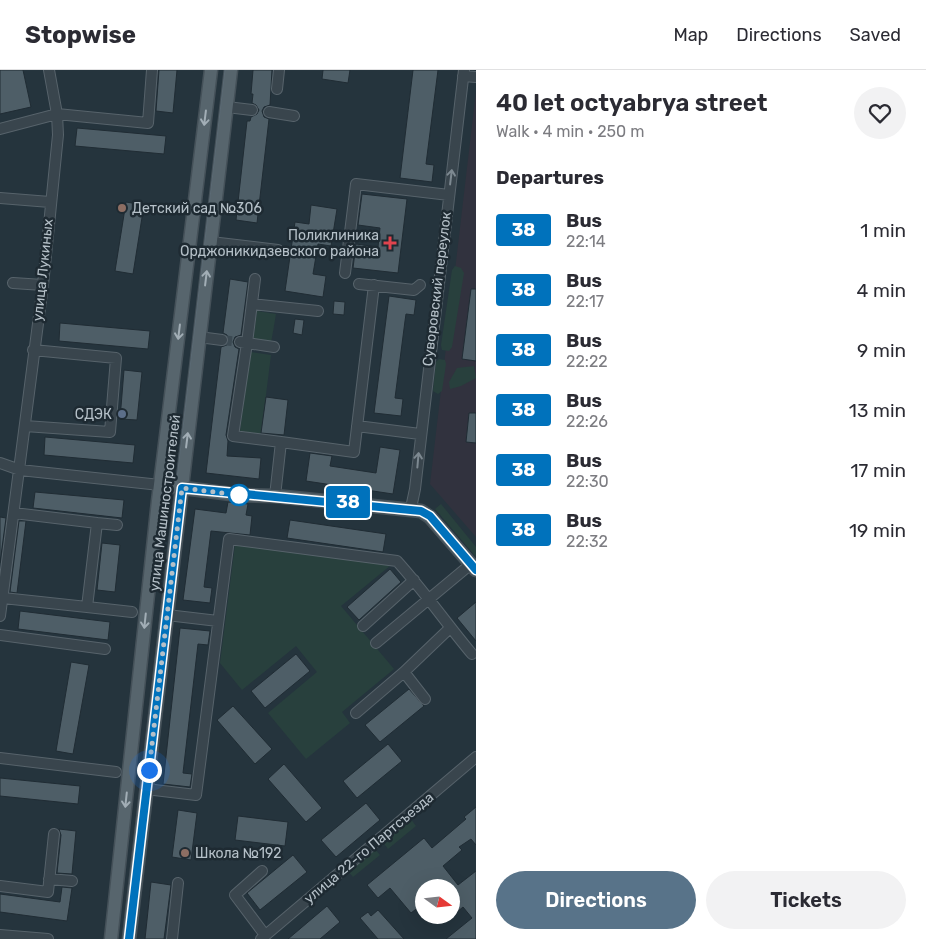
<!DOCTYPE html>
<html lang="en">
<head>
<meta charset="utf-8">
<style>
	body { margin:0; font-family:Rubik,sans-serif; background:#f2f2f3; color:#2b2b33; height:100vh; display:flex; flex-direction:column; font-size:19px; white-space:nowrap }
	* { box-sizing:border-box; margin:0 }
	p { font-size:16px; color:#7c7c81 }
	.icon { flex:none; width:28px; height:28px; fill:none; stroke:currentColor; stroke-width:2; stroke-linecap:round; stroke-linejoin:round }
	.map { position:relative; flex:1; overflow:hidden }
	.side { display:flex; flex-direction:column; background:#fff; width:450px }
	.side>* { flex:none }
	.badge { padding:0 10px; border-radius:4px; font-size:18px; line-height:32px }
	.needle { width:32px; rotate:105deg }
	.controls { position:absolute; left:415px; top:809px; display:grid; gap:10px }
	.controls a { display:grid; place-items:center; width:45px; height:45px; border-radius:50%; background:#fff; box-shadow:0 5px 20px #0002; font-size:25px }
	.you { position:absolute; width:25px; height:25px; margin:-12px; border:4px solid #fff; border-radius:50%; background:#1a73e8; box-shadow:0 0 0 8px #1a73e833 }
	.map>.badge { position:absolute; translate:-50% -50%; box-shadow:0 0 0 2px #fff }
	h2 { padding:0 20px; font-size:19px; line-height:45px }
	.round { display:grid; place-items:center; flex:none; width:52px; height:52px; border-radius:26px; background:#f2f2f3 }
	.summary { display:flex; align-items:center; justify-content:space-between; height:85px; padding:0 20px }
	h1 { font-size:24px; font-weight:600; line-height:38px }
	.button { display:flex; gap:10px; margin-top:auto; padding:10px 20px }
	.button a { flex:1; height:58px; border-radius:30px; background:#587389; color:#fff; font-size:20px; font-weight:600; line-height:58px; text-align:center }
	.button a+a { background:#f2f2f3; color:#2b2b33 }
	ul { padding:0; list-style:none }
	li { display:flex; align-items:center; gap:15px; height:60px; padding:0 20px }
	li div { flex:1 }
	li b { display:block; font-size:19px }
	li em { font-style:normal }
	li .badge { min-width:55px; font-weight:700; text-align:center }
	header { display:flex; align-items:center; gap:30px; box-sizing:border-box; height:70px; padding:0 25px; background:#fff; border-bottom:1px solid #e1e1e2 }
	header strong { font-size:24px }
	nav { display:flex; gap:28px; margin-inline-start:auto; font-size:18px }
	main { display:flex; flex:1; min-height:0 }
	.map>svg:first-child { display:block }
	.medical { fill:#31323e }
	.green { fill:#28403d }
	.building { fill:#4e5e67; stroke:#202c34 }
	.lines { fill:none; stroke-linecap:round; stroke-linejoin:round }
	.minor-tunnel { stroke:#3b4952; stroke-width:10; stroke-dasharray:10 5; stroke-linecap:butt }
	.minor-casing { stroke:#57636b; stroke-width:12 }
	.major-casing { stroke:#455159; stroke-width:15 }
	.minor { stroke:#39454d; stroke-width:10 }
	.major { stroke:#57656d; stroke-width:12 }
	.tram { stroke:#5b6a74; stroke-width:1 }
	.oneway { stroke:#a2aeb6 }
	.oneway2 { stroke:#7d8991 }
	.line-casing { stroke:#fff; stroke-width:11 }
	.line { stroke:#0072bc; stroke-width:8 }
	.walk { stroke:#b5c0c8; stroke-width:5; stroke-dasharray:0 9 }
	.education-dot { fill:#8d6e63; stroke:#1e2a32; stroke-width:2 }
	.health-dot { fill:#e0444e; stroke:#1e2a32; stroke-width:2 }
	.service-dot { fill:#5c6f8a; stroke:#1e2a32; stroke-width:2 }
	.stop-dot { fill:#fff; stroke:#0072bc; stroke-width:2.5 }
	.labels { text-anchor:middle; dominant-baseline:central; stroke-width:5; stroke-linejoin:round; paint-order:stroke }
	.poi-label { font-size:14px; fill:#b5c0c8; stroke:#1e2a32; text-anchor:start }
	.street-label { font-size:14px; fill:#b5c0c8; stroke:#1e2a32 }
</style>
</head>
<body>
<header>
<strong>Stopwise</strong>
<nav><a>Map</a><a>Directions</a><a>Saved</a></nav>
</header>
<main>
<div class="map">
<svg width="476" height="869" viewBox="0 0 476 869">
	<rect width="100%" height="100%" fill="#25343d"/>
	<path class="medical" d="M476 21V467L430 414Z"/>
	<path class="green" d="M455 196 461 198 464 203 452 277 449 281 442 280 441 275 452 200Z
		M257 241 276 244 271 273 253 271Z
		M250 282 271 285 261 364 240 361Z
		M439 289 445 290 446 294 442 321 438 324 433 321 436 292Z
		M474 296 476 308 461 316 450 319 449 312 457 298Z
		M441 434 476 477V487L435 439Z
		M235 475 391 495 341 536 394 599 342 642 350 653 306 689 268 643 317 602 296 576 242 620 220 593Z
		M410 748 416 756 388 779 382 771Z
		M374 778 380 785 353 807 347 800Z"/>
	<path class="building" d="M0 0H23L31 37 0 44Z
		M159 0H177L173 43 156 41Z
		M253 0H272L270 35 264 37 262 41 264 47 269 49 257 153 236 150 247 51H250L251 47 257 44 259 40 256 35 252 33 253 24H251Z
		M323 0H350L348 13 322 9Z
		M413 0H438L426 94 434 95 432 112 400 108Z
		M77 58 166 66 164 84 75 76Z
		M362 124 407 129 398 203 353 198 356 174 378 177 380 158 358 155Z
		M126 132 144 135 133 204 115 201Z
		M311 135 337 139 331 176 318 174 313 204 326 206 323 227 285 221 295 152 309 154Z
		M230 209 248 212 241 265 235 267 233 272 235 277 239 279 226 365 228 371 227 386 261 388 259 409 206 403 221 277 227 275 229 270 227 265 223 263Z
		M471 219H476V291L462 289Z
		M389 226 416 230 414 245 406 244 405 251 395 328 403 329 401 346 374 343Z
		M334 231 345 232 344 245 333 244Z
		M295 249 304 250 302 265 293 263Z
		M60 253 150 261 148 279 59 271Z
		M124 300 142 302 137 350 120 349Z
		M266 327 288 330 284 365 261 363Z
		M469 343H476V373L466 372Z
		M45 367 135 375 133 393 44 385Z
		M380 377 400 380 393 424 306 411 310 383 332 386 330 396 376 403Z
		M35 422 124 430 122 448 33 438Z
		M228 432 248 434 246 445 252 446 250 465 211 461 204 517 212 518 210 533 183 530 195 439 226 443Z
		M0 447 6 448 0 493Z
		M290 450 386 464 383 482 287 468Z
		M19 451H26L17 523 10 522Z
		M102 473 120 475 115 522 97 520Z
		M390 499 401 512 359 550 347 537Z
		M476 532V571L457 548Z
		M20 541 110 552 108 570 18 559Z
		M180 558 210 561 208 575 198 574 183 703 192 704 190 717 163 714Z
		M296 584 310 601 265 638 251 621Z
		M71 592 89 595 73 684 56 681Z
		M409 619 424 636 380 672 365 655Z
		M233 636 272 679 255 694 217 650Z
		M388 674 402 691 357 728 343 711Z
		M284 694 322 738 306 752 268 709Z
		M0 708 80 716 78 734 0 726Z
		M366 733 380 750 336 787 321 770Z
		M476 737V775L471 769 459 777 462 780 443 796 458 815 476 801V869H446L472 848 463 837 451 847V818H424V833L411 843 390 818 378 828 367 815 424 768 432 778 466 749 464 747Z
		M178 740 197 743 191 790 172 787Z
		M238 746 288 752 285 776 235 770Z
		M59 759 76 761 72 804 57 803 61 765Z
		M293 785 307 802 260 840 247 823Z
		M151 812 171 815 164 869H145Z
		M62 817 72 818 67 851 0 842V824L60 832Z
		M327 836 340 852 320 869H288Z
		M378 840 404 869H378L360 848 368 842 371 846Z"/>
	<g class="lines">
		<path class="minor-tunnel" d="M222 270 240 272"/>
		<defs>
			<path id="minor" d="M463 6 476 7
				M277 19 279 0
				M227 37 252 40
				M269 42 294 46
				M0 59 57 44 148 53 152 0
				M0 128 50 132
				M211 172 278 180
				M345 203 356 114 449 125
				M255 209 247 273 274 277
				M13 213 43 215
				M359 214 414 220 420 215
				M252 234 318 241
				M199 267 222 270
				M240 272 247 273 233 366 281 372 275 426
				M25 356 110 362 116 288 33 280
				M357 356 420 364
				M281 372 354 382 374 215
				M0 393 20 400 160 415
				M411 438 415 419 464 0
				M97 453 117 455
				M3 528 87 537 97 453 14 443
				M87 537 132 542
				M167 545 218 551
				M0 546 43 215 58 65 57 44 49 0
				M363 556 414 510
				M0 565 105 579
				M376 573 471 494
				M404 602 425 629
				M356 643 404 602 450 558
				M0 688 116 702
				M146 719 196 725 229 469 397 491C424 521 446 553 472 584
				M262 801 235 825 265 865
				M49 809 72 811
				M0 816 48 822 54 764
				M0 865 48 869
				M172 869 178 813
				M261 869 476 687"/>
			<path id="major" d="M160 415 239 425 275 426 421 441 430 447 476 500
				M111 869 158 431 211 0
				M129 869 231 0"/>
		</defs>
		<use href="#minor" class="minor-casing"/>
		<use href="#major" class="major-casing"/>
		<use href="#minor" class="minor"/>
		<use href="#major" class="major"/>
		<path class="tram" d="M123 869 225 0"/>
	</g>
	<defs><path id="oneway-shaft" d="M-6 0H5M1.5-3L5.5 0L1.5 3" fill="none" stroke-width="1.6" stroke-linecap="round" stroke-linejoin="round" transform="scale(1.25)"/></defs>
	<g class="oneway">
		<use href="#oneway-shaft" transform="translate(205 48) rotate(97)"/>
		<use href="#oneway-shaft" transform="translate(206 208) rotate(-83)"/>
		<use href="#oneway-shaft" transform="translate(179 262) rotate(97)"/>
		<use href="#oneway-shaft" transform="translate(187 370) rotate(-83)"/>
		<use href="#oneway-shaft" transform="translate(145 551) rotate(96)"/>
		<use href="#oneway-shaft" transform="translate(126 730) rotate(96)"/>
	</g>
	<g class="oneway2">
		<use href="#oneway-shaft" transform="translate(451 107) rotate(-83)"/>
		<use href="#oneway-shaft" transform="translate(418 390) rotate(-85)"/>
	</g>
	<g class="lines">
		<defs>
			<path id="line" d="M129 869 182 418 421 441 430 446 476 500"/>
		</defs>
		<use href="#line" class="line-casing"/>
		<use href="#line" class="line"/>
		<path class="walk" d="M149 700 182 418 239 425"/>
	</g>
	<g class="education-dot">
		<circle cx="122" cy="138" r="5"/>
		<circle cx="185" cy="783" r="5"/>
	</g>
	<path class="health-dot" d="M387.5 165.5h5v5h5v5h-5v5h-5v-5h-5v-5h5z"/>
	<circle class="service-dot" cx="122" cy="344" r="5"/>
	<circle class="stop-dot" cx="239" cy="425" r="10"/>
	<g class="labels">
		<g class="poi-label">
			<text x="132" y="138">Детский сад №306</text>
			<text x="379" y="165" text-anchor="end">Поликлиника<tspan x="379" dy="16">Орджоникидзевского района</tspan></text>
			<text x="112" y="344" text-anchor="end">СДЭК</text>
			<text x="195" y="783">Школа №192</text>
		</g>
		<g class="street-label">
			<text transform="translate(43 200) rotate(-84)">улица Лукиных</text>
			<text transform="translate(437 219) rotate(-83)">Суворовский переулок</text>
			<text transform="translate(165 433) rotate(-83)">улица Машиностроителей</text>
			<text transform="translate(369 778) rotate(-40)">улица 22-го Партсъезда</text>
		</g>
	</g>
</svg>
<div class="controls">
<a><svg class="needle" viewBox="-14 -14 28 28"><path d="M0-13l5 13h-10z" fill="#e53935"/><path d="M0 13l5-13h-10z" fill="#7c7c81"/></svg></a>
</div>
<div class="you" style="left:149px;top:700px"></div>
<b class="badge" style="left:348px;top:432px;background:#0072bc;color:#fff">38</b>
</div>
<section class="side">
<div class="summary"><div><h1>40 let octyabrya street</h1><p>Walk · 4 min · 250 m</p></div><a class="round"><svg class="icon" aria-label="heart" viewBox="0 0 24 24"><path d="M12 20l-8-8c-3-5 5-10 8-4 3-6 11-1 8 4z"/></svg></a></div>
<h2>Departures</h2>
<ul>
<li><span class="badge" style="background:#0072bc;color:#fff">38</span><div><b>Bus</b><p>22:14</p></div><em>1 min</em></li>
<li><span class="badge" style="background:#0072bc;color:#fff">38</span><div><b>Bus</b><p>22:17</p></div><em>4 min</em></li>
<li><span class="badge" style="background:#0072bc;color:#fff">38</span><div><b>Bus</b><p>22:22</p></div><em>9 min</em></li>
<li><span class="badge" style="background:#0072bc;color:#fff">38</span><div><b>Bus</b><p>22:26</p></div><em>13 min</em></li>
<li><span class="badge" style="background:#0072bc;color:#fff">38</span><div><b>Bus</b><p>22:30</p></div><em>17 min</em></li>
<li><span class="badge" style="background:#0072bc;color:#fff">38</span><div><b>Bus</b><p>22:32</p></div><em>19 min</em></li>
</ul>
<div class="button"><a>Directions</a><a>Tickets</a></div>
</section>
</main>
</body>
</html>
